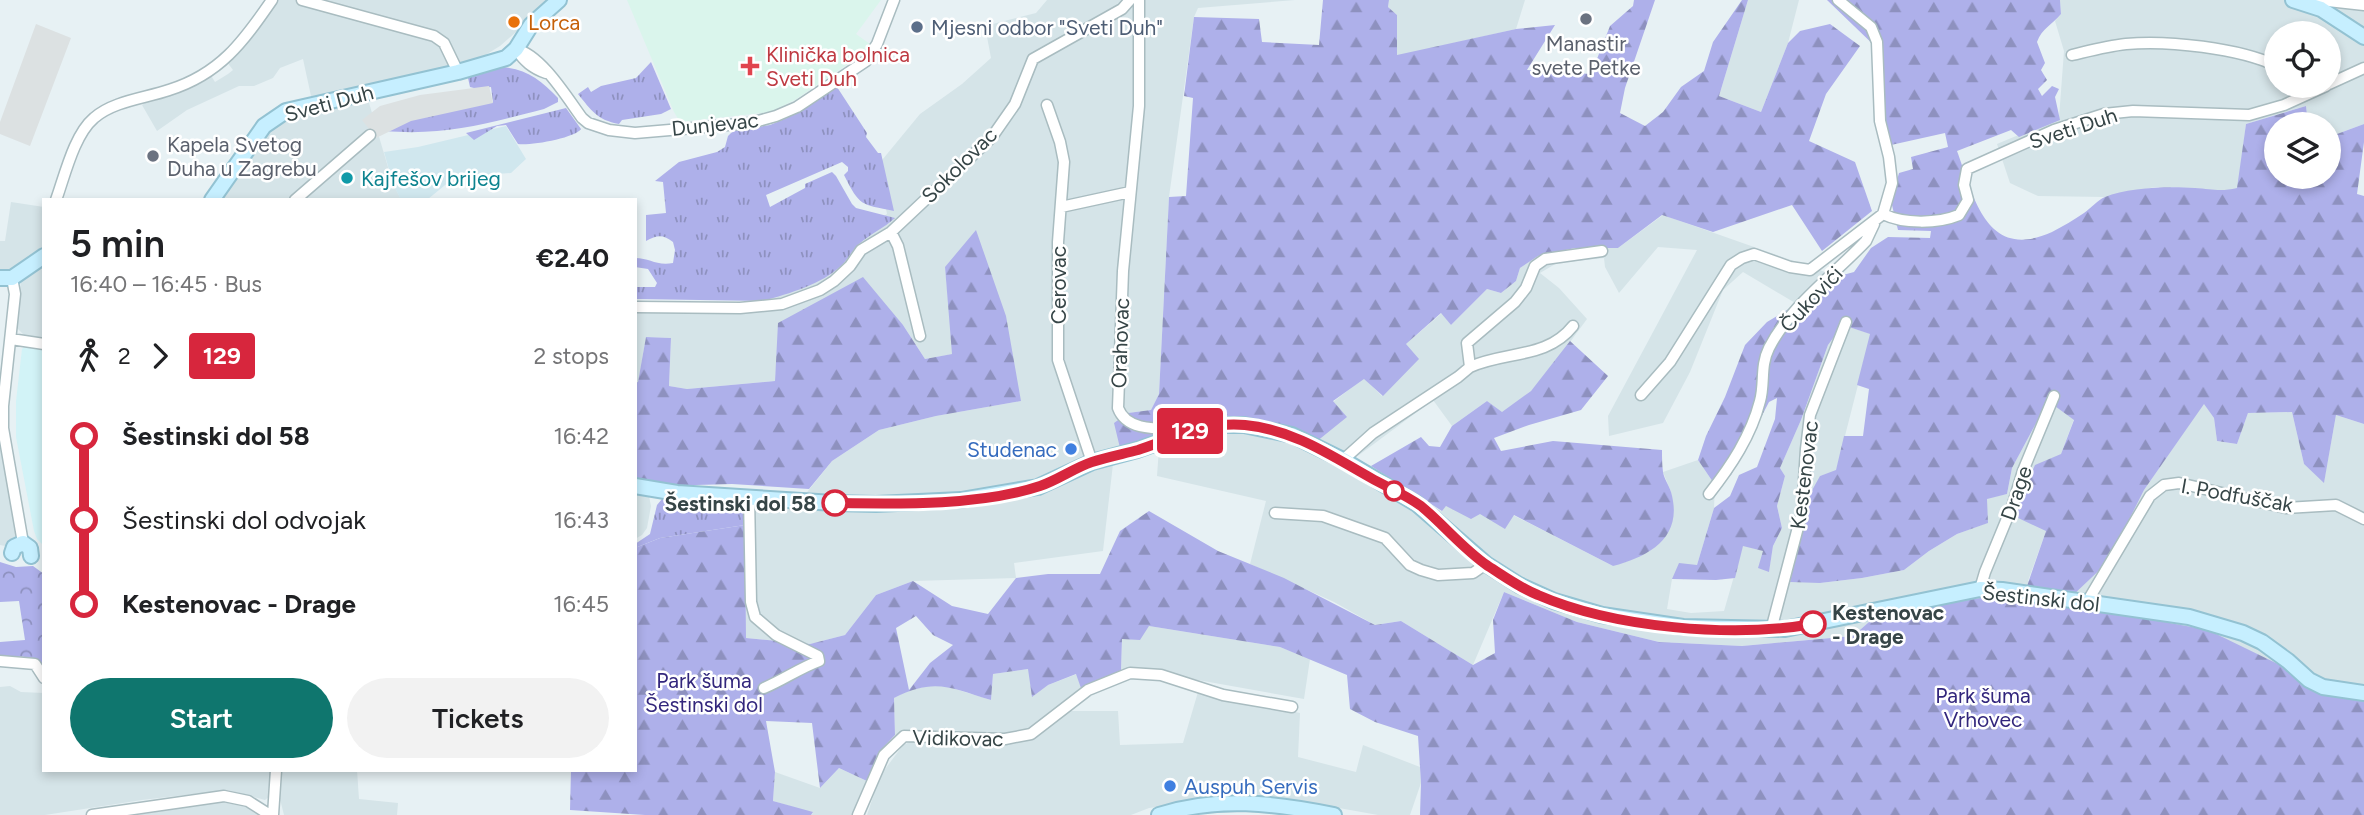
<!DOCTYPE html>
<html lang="en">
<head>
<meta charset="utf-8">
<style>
	body { margin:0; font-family:Figtree,sans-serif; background:#f2f2f2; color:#202124; height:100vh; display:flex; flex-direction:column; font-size:26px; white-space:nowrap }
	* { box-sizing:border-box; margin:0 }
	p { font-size:23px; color:#757577 }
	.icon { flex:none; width:38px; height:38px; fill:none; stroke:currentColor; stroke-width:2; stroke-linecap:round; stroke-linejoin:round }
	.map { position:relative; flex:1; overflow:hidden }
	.drawer { position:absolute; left:42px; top:198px; width:595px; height:574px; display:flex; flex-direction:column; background:#fff; border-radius:0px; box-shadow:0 4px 10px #0003 }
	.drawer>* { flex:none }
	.badge { padding:0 14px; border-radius:5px; font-size:24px; line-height:46px }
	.tools { position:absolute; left:2264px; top:21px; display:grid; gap:14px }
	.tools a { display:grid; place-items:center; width:77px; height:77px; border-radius:50%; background:#fff; box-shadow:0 4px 10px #0003; font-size:35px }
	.map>.badge { position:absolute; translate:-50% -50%; box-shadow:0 0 0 4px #fff }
	.legs { display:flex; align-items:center; gap:10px; height:77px; padding:0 28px; font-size:23px }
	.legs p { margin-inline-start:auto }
	.headline { display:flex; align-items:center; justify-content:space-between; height:119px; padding:0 28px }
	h1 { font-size:38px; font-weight:600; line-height:52px }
	.button { display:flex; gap:14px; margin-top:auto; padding:14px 28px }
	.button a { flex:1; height:80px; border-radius:42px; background:#0f766e; color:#fff; font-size:28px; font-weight:600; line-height:80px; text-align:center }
	.button a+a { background:#f2f2f2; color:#202124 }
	ul { padding:0 28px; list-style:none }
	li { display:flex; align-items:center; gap:24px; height:84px; font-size:26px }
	li i { display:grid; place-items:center; width:10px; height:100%; margin:0 9px; background:currentColor }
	li i::after { content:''; width:18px; height:18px; margin:-9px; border:5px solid; border-radius:50%; background:#fff }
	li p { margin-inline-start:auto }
	li:first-child i { background:linear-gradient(#0000 50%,currentColor 0) }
	li:last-child i { background:linear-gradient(currentColor 50%,#0000 0) }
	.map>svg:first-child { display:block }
	.residential { fill:#d5e4e8; fill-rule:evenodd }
	.commercial { fill:#d2f3f7 }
	.education { fill:#d0e7ee }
	.medical { fill:#daf5ec }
	.grass { fill:url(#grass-tufts) }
	.forest { fill:url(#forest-firs); fill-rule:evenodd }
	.park { fill:url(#park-crowns) }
	.parking { fill:#dce1e2 }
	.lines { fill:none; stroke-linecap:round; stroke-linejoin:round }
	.street-casing { stroke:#a9bcc0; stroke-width:13 }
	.secondary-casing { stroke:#93c2d2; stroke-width:18 }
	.street { stroke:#fff; stroke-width:10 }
	.secondary { stroke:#c6efff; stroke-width:14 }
	.line-1-casing { stroke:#fff; stroke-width:16 }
	.line-1 { stroke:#d7263d; stroke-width:10 }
	.worship-dot { fill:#6b7280; stroke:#fff; stroke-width:2.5 }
	.food-dot { fill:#e8710a; stroke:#fff; stroke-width:2.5 }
	.service-dot { fill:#5c6f8a; stroke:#fff; stroke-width:2.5 }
	.health-dot { fill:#e0444e; stroke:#fff; stroke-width:2.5 }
	.culture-dot { fill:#0f9aa8; stroke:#fff; stroke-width:2.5 }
	.shop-dot { fill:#3f7fe0; stroke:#fff; stroke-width:2.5 }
	.stop-1-dot { fill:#fff; stroke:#d7263d; stroke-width:3.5 }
	.labels { text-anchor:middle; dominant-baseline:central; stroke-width:5; stroke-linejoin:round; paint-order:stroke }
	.food-label { font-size:21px; fill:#c56008; stroke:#fff; text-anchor:start }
	.service-label { font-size:21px; fill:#4e5e75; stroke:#fff; text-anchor:start }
	.worship-label { font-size:21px; fill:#5b616d; stroke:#fff }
	.health-label { font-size:21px; fill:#be3a42; stroke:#fff; text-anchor:start }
	.street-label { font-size:21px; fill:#364547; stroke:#fff }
	.culture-label { font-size:21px; fill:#0d838f; stroke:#fff; text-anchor:start }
	.shop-label { font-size:21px; fill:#366cbe; stroke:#fff; text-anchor:end }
	.stop-label { font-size:21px; font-weight:bold; fill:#364547; stroke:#fff; text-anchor:end }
	.park-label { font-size:21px; fill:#32267c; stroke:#fff }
</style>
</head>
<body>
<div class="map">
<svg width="2364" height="815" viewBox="0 0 2364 815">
	<defs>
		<pattern id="grass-tufts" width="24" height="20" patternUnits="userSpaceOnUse" patternTransform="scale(1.75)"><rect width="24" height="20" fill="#aeb0ea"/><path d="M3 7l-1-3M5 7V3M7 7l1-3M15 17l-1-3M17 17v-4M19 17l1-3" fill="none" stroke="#8e91bf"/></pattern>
		<pattern id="forest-firs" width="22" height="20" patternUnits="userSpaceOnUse" patternTransform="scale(1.75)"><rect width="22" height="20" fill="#aeb0ea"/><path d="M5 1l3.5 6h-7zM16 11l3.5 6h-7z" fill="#8e91bf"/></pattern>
		<pattern id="park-crowns" width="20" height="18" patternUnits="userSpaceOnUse" patternTransform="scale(1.75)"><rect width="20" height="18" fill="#aeb0ea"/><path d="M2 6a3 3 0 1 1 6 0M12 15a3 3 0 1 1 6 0" fill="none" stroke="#8e91bf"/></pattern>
	</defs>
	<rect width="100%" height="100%" fill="#e7f1f4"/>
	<path class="residential" d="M275 0H553L500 46 474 62 347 92 311 96 303 59 280 68 273 78 254 86H239L187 110 157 131 142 105 156 96 210 74 215 82 228 74 233 70 227 62Z
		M1047 0H1295L1198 8 1194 17 1169 197 1159 394 1151 410 1128 413 1165 432 1333 402 1364 378 1382 396 1406 344 1442 313 1451 325 1487 289 1501 293 1516 281 1520 268 1538 255 1575 248H1618L1663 215 1828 273 1797 304 1743 272 1723 290 1690 372 1663 423 1609 436 1608 416 1697 250 1658 247 1619 293 1605 267 1604 258 1557 263 1540 273 1559 288 1587 319 1551 368 1531 391 1502 413 1487 401 1452 426 1433 400 1355 458 1371 466 1441 511 1446 506 1480 514 1513 515 1613 566 1671 492 1663 472 1698 460 1715 485 1714 508 1697 565 1672 579 1667 609 1691 613 1724 611 1743 545 1763 551 1769 571 1773 546 1782 528 1777 506 1785 476 1780 468 1801 420 1828 345 1843 325 1871 334 1836 471 1820 476V583L1862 578 1904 570 1929 551 1957 534 1987 523V498L2007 494 2012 468 2048 401 2074 419 2061 454 2046 531 2028 581 2108 562 2144 490 2204 403 2214 418 2217 441 2237 444 2248 413 2292 412 2304 464 2324 482 2336 415 2364 424V701L2315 692 2282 666 1877 615 1853 636 1742 646 1659 642 1577 622 1504 592 1473 665 1401 621 1375 625 1334 602 1250 564 1266 501 1157 476 1159 448 1113 464 1103 551 1014 563 1016 578 913 581 876 595 845 635 810 644 746 638 745 525 743 501 796 506 832 461 879 430 936 416 1021 401 945 267 953 354 925 359 903 325 800 314 779 323 775 381 687 389 669 386 671 338 646 337 638 383H635V305L737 306 792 288 840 247 887 214 878 165 920 114 962 84 991 58 985 26 1036 13Z
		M1389 0H1525L1516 29 1397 56V15L1388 7Z
		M1748 0H1799L1788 43 1761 112 1719 96Z
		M2060 0H2364V124L2329 137V124H2308L2306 106 2246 124 2238 188 2221 192 2196 188 2155 187 2105 197 2038 196 2010 183 1997 144 2059 118 2064 51 2055 21 2061 14ZM2277 33H2329V86H2277Z
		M367 96 393 184 401 199 217 200 243 161 278 120Z
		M11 202 44 207V349L23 346 24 335 17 328 21 278 0 272V241H5Z
		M0 431 17 534 9 545 5 546 0 545Z
		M635 490 649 496 651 506 647 528 642 535 635 539Z
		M1149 626 1280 647 1310 659 1304 699 1153 672 1121 670 1122 639Z
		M1028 669 1048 685 1077 674 1082 691 1028 729 1009 735 948 730 913 731 895 735 894 698 909 690 939 684 991 700 993 674Z
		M10 686 21 692 44 693V770H272L270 796 265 800 228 790 142 800 45 815H0V687Z
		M1198 692 1300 713 1298 757 1356 772 1363 745 1420 767 1421 783 1410 815H1378L1277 797 1243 795 1149 808 1131 815H867L880 776 903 745 917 739 994 746 1029 740 1068 711H1118L1120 745 1183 743Z
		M839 768 869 782 856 815H811L813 813 773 801 775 772 820 788Z
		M281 770H357L359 799 398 803 397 815H284L280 799Z
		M223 802 254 809 262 815H136Z"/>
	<path class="commercial" d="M25 346 44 349V546L37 539 34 531 16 437V401L22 349Z"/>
	<path class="education" d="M506 126 526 159 511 173 455 177 428 199 401 200 393 184 384 152 418 147Z"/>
	<path class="medical" d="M627 0H881L856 34 870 44 868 47 861 55 795 100 770 112 680 122 674 112Z"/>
	<path class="grass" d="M651 62 671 109 661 114 622 120 619 124C597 120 591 110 578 94L588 87 591 92 601 86 636 78Z
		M500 67C526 68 541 80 558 98V102L544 109C486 124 445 136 384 131 417 114 457 110 493 102L491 87 478 89 470 87 468 78Z
		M837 87 867 133 866 137 878 153H881L894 211C861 204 860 207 844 175L848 171V167L842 162 766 195 770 207 805 188V184L832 172 836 176 852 204 856 208 895 218C884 228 870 234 859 244 852 250 849 258 842 265 821 285 790 293 763 301L635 299V287H655L657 283 648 269 635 267V258C650 258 656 266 673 263L675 250 673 242C663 234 657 235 646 241V215L666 213 663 182 655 181 679 162 717 152 725 147 728 136 733 131 770 125 787 118Z
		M566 108 581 129C575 138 530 146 518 144L506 125 497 126 474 140 466 133Z
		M662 499 743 503 745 525 660 538 635 548V544L650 534 657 505Z"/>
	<path class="forest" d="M1323 0H1389L1388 7 1397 15V55L1516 29 1555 25 1527 70 1591 74 1610 26 1633 6 1634 0H1655L1625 88 1620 113 1645 126 1663 112 1681 87 1704 71 1713 42 1742 0H1748L1719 96 1761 112 1788 43 1800 31 1830 24 1860 46 1826 94 1809 141 1855 162 1872 211 1822 251 1792 205 1713 232 1662 215 1618 248H1575L1538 256 1520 268 1516 281 1501 293 1487 289 1451 325 1441 313 1406 344 1419 359 1383 396 1364 379 1333 401 1347 417 1316 442 1294 429 1165 432 1120 448 1114 423 1128 413 1151 410 1159 394 1169 197 1186 196 1193 98 1184 96 1194 17 1259 19 1262 42 1319 45Z
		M1827 0H2060L2061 14C2052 25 2042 28 2037 42L2045 63 2041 70 2047 80 2038 89 2042 96 2052 86 2059 89 2055 97 2060 120 2019 137 2011 130 1957 151C1974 197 1986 262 2052 232 2063 226 2074 220 2084 213 2091 208 2098 200 2105 197 2128 187 2171 186 2195 188 2212 189 2220 192 2237 188L2246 124 2306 106 2308 124H2277V177H2329V137L2364 124V142L2357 194 2364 196V424L2336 415 2324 483 2304 464 2292 412 2248 413 2237 444 2217 441 2214 418 2204 404 2144 490 2108 562 2071 597 2026 589 2046 531 2016 517 2026 485 2035 465 2061 454 2074 420 2048 401 2012 468 2007 494 1987 499 1988 523 1957 534 1929 551 1904 570 1862 578 1820 583 1790 582 1810 494 1820 476 1836 470 1844 436H1863L1869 389 1857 385 1870 334 1843 325 1828 345 1801 420 1780 468 1785 476 1777 506 1782 528 1773 546 1769 572 1758 568 1763 551 1743 546 1735 578 1716 580 1672 579 1679 563 1697 565 1714 508 1730 496 1739 475 1757 467 1775 419 1777 398 1769 402 1731 475 1715 485 1698 460 1706 436 1725 397 1745 345 1767 322 1797 304 1840 264 1843 275 1854 272 1871 248 1888 237 1930 238 1931 231 1898 230 1891 201 1899 173 1913 169 1911 157 1948 147 1945 133 1891 145 1879 95 1881 52Z
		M976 230 1006 316 1021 401 936 416 879 430 832 461 809 489 732 484 660 486 635 482V383L638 382 646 337 671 338 669 386 687 389 775 381 778 323 863 277 903 325 925 359 952 354 945 267Z
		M1570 341 1608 376 1581 410 1529 425 1494 438 1501 451 1553 441 1662 450C1662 457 1662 465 1663 472 1664 479 1669 485 1671 492 1684 537 1650 556 1613 566L1514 515 1505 529 1480 514 1471 519 1446 506 1442 511 1371 466 1421 437 1429 446 1440 447 1452 426 1487 401 1502 412 1531 391Z
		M1149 511 1218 551 1284 578 1375 625 1401 621 1473 665 1495 653 1493 620 1504 592 1577 622 1659 642 1742 646 1853 636 1877 615 1980 598 2078 606 2208 630 2282 666 2315 692 2364 701V815H1420L1421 783 1418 736 1375 722 1350 709 1347 675 1280 647 1149 626 1140 640 1122 639 1121 670 1082 691 1076 674 1048 685 1032 697 1028 669 993 674 991 700C951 688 935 677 894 698L895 735 879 752 869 782 839 768 820 788 812 723 766 721 775 772 773 801 813 812 811 815H645L570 810 571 770H635V548L660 538 745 525 746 638 810 644 845 635 876 595 913 581 952 606 988 614 1016 578 1048 574H1100L1120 531ZM916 616 933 635 953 645 930 663 909 690 896 628Z"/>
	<path class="park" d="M0 562 16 567 33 566 44 574V668C34 653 17 657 0 658V642L25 640 19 601 0 602Z"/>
	<path class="parking" d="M36 24 71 38 30 146 0 134V122Z
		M489 86 493 103 411 121 376 138 362 120 380 106 420 95Z"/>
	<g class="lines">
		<defs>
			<path id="street" d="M302 0 434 36 444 43 458 72
				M1139 0V106L1123 271 1118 408C1128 435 1167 427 1190 429
				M2309 4 2319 0 2364 5
				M516 49C541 55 566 96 582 118L588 123 609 130 635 133 751 123 776 116 797 107 866 61 877 44 894 0
				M516 49C524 61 532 68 546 73
				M2072 55C2089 51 2107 46 2126 44 2167 40 2239 48 2277 66
				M2329 84 2364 68
				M1047 105 1060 142 1064 162 1058 242V360L1092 462
				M56 200C65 175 74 135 94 118 113 101 146 98 169 90 220 74 243 42 272 0
				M295 200 370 135
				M1061 207 1130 192
				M1883 214C1903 224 1937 224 1959 215L1968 200 1964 185 1967 169 2054 130 2104 114 2133 111 2249 115 2284 105 2326 86
				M891 232 898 246 920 336
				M12 278 15 294 3 406V428L23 543
				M635 307 740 308 782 304 820 290 834 281 850 266 861 250 891 232 992 137 1015 104 1033 59 1122 9 1130 0
				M11 339 44 344
				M1470 367C1505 351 1547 359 1573 326
				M1641 395 1670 362 1731 265 1742 258 1754 254 1790 267 1810 270 1883 214 1892 183 1889 157 1880 121 1877 42 1871 27 1838 0
				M1343 460 1373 433 1458 377 1470 367 1467 343 1515 302 1526 288 1535 266 1545 259 1602 251
				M1709 494C1731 466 1751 436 1760 401 1765 383 1760 366 1769 348 1791 305 1834 275 1866 241L1874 224
				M749 496 751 602 755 617 776 635 818 656 819 661C800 668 783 680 764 688
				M1275 513 1323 516 1385 538 1410 565 1421 570 1438 575 1473 573 1486 564
				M1980 589 1985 572 2013 504 2023 471 2054 396
				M2087 602 2150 496 2164 485 2179 483 2286 508 2336 505 2364 519
				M1771 630 1802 512 1806 449 1810 415 1846 322
				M0 661 35 664 44 678
				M92 815 224 796 248 801 270 815
				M273 815 276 770
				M858 815 884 755 904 736 1005 739 1031 734 1088 690 1130 673 1161 675 1223 695 1292 707"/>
			<path id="secondary" d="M2293 0 2321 9 2364 37
				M212 200 264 126 286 111 458 72 506 58 516 49 531 25 559 0
				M0 278H12L44 256
				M635 486 677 493 834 503 876 504 961 500 1038 487 1092 462 1137 450 1196 429 1223 425H1244L1292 435 1343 460 1417 504 1486 564 1519 585 1554 601 1602 615 1683 627 1785 629 1980 589 2002 590 2189 617 2243 633 2262 642 2288 661 2309 680 2323 687 2364 693
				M12 553 14 547 23 543 30 548 31 556
				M1159 815C1217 796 1275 803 1334 815"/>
		</defs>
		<use href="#street" class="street-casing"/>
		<use href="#secondary" class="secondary-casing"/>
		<use href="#street" class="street"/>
		<use href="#secondary" class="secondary"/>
	</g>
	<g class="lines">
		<defs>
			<path id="line-1" d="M835 503C898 504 980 506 1040 486 1058 480 1074 468 1092 462 1107 457 1123 454 1138 450 1174 438 1207 421 1245 425 1294 430 1330 455 1371 478 1387 487 1406 495 1421 506 1444 525 1463 549 1488 566 1504 576 1520 588 1538 595 1614 628 1732 638 1813 624"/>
		</defs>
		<use href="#line-1" class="line-1-casing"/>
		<use href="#line-1" class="line-1"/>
	</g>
	<g class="worship-dot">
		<circle cx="1586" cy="19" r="7"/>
		<circle cx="153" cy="156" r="7"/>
	</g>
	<circle class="food-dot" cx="514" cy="22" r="7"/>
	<circle class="service-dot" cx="917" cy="27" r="7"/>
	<path class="health-dot" d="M746.5 55.5h7v7h7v7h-7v7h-7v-7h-7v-7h7z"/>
	<circle class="culture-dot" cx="347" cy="178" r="7"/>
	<g class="shop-dot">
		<circle cx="1071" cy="449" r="7"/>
		<circle cx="1170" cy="786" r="7"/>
	</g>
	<g class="stop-1-dot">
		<circle cx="1394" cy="491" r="9"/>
		<circle cx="835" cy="503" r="12"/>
		<circle cx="1813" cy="624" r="12"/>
	</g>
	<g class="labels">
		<g class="food-label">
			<text x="528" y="22">Lorca</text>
		</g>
		<g class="service-label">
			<text x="931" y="27">Mjesni odbor "Sveti Duh"</text>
		</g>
		<g class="worship-label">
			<text x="1586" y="43">Manastir<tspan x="1586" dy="24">svete Petke</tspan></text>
			<text x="167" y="144" text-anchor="start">Kapela Svetog<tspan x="167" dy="24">Duha u Zagrebu</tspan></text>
		</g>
		<g class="health-label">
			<text x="766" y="54">Klinička bolnica<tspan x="766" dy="24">Sveti Duh</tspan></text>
		</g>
		<g class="street-label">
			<text transform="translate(329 103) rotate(-15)">Sveti Duh</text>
			<text transform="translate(715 124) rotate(-6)">Dunjevac</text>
			<text transform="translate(2073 128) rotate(-18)">Sveti Duh</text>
			<text transform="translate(959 165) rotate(-45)">Sokolovac</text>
			<text transform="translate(1058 285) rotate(-90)">Cerovac</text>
			<text transform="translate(1811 299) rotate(-47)">Čukovići</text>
			<text transform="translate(1120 343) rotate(-88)">Orahovac</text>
			<text transform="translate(1804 475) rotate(-83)">Kestenovac</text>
			<text transform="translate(2016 493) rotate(-71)">Drage</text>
			<text transform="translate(2237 495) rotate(10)">I. Podfuščak</text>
			<text transform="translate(2041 598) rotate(6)">Šestinski dol</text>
			<text transform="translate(958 738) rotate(1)">Vidikovac</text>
		</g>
		<g class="culture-label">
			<text x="361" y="178">Kajfešov brijeg</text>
		</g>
		<g class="shop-label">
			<text x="1057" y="449">Studenac</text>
			<text x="1184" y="786" text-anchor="start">Auspuh Servis</text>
		</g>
		<g class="stop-label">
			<text x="816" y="503">Šestinski dol 58</text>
			<text x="1832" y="612" text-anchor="start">Kestenovac<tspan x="1832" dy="24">- Drage</tspan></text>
		</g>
		<g class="park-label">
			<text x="704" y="680">Park šuma<tspan x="704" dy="24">Šestinski dol</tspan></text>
			<text x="1983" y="695">Park šuma<tspan x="1983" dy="24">Vrhovec</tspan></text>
		</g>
	</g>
</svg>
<div class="tools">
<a><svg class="icon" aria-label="locate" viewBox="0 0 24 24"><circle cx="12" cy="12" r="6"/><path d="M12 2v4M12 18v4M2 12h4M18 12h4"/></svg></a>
<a><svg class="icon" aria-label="layers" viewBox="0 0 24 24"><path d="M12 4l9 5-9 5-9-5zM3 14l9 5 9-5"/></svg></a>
</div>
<b class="badge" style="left:1190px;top:431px;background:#d7263d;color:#fff">129</b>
<section class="drawer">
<div class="headline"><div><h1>5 min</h1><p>16:40 – 16:45 · Bus</p></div><b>€2.40</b></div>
<div class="legs"><svg class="icon" aria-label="walk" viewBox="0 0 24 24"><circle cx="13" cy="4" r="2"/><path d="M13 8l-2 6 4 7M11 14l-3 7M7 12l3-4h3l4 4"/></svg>2<svg class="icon" aria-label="forward" viewBox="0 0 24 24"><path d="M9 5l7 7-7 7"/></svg><b class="badge" style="background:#d7263d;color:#fff">129</b><p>2 stops</p></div>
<ul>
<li><i style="color:#d7263d"></i><b>Šestinski dol 58</b><p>16:42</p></li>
<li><i style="color:#d7263d"></i><span>Šestinski dol odvojak</span><p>16:43</p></li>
<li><i style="color:#d7263d"></i><b>Kestenovac - Drage</b><p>16:45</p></li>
</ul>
<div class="button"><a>Start</a><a>Tickets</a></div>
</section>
</div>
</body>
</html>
